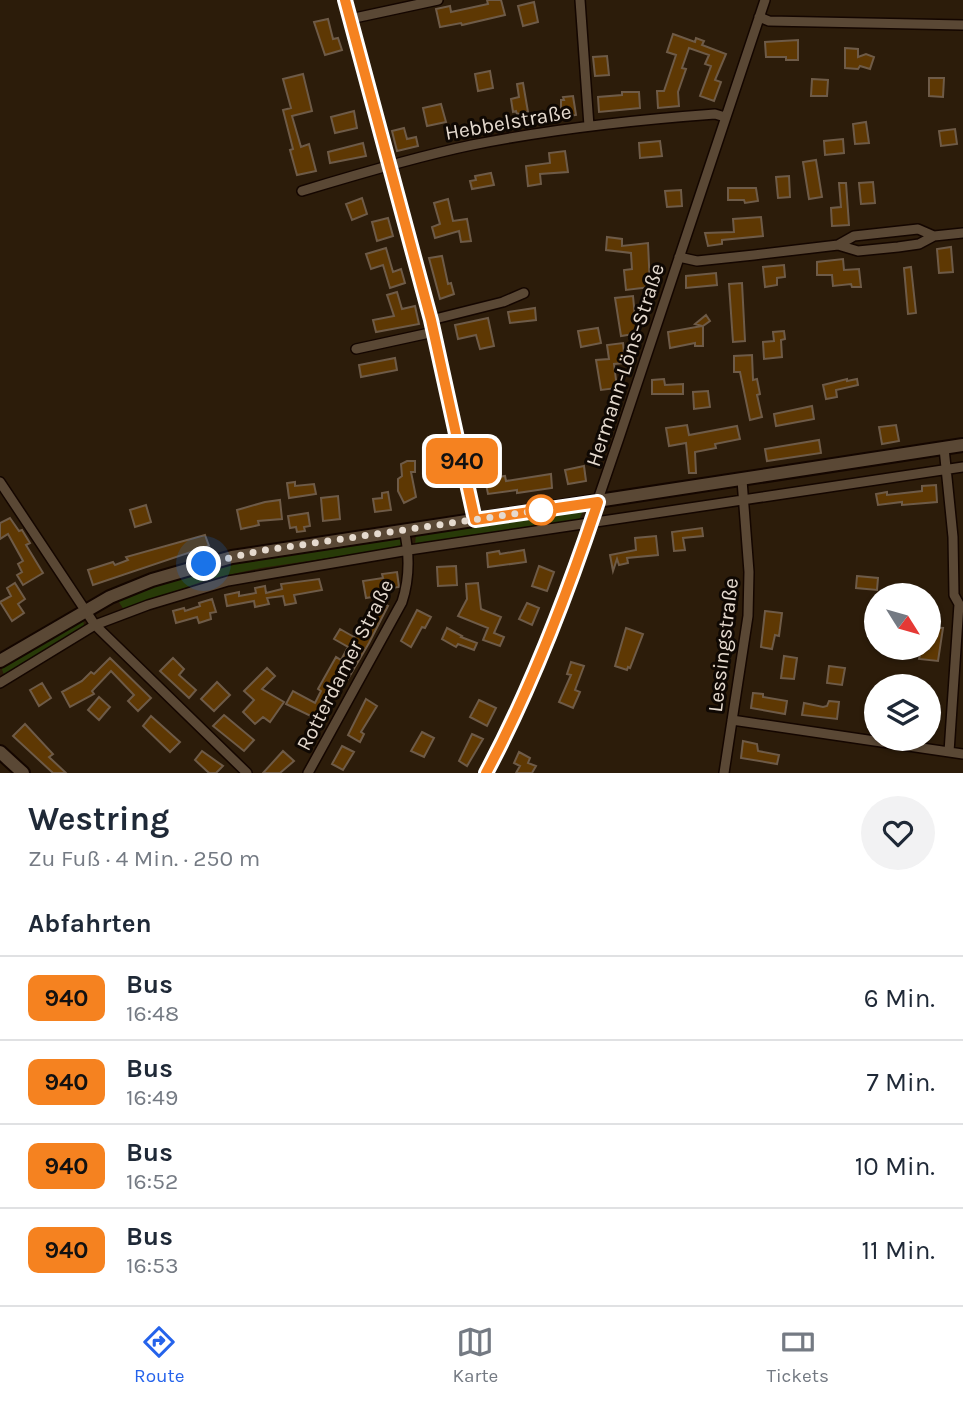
<!DOCTYPE html>
<html lang="de">
<head>
<meta charset="utf-8">
<style>
	body { margin:0; font-family:Karla,sans-serif; background:#f2f2f3; color:#1f2937; height:100vh; display:flex; flex-direction:column; font-size:26px; white-space:nowrap }
	* { box-sizing:border-box; margin:0 }
	p { font-size:23px; color:#747a83 }
	.icon { flex:none; width:38px; height:38px; fill:none; stroke:currentColor; stroke-width:2; stroke-linecap:round; stroke-linejoin:round }
	.map { position:relative; height:773px; overflow:hidden }
	.panel { display:flex; flex-direction:column; background:#fff; flex:1 }
	.panel>* { flex:none }
	.badge { padding:0 14px; border-radius:10px; font-size:24px; line-height:46px }
	.needle { width:46px; rotate:127deg }
	.tools { position:absolute; left:864px; top:583px; display:grid; gap:14px }
	.tools a { display:grid; place-items:center; width:77px; height:77px; border-radius:50%; background:#fff; box-shadow:0 2px 5px #0004; font-size:35px }
	.you { position:absolute; width:35px; height:35px; margin:-18px; border:5px solid #fff; border-radius:50%; background:#1a73e8; box-shadow:0 0 0 10px #1a73e833 }
	.map>.badge { position:absolute; translate:-50% -50%; box-shadow:0 0 0 4px #fff }
	h2 { padding:0 28px; font-size:26px; line-height:63px }
	.round { display:grid; place-items:center; flex:none; width:74px; height:74px; border-radius:37px; background:#f2f2f3 }
	.headline { display:flex; align-items:center; justify-content:space-between; height:119px; padding:0 28px }
	h1 { font-size:33px; font-weight:700; line-height:52px }
	ul { padding:0; list-style:none }
	li { display:flex; align-items:center; gap:21px; height:84px; padding:0 28px; border-top:2px solid #e0e1e3 }
	li div { flex:1 }
	li b { display:block; font-size:26px }
	li em { font-style:normal }
	li .badge { min-width:77px; font-weight:700; text-align:center }
	.menu { display:flex; justify-content:space-around; align-items:center; height:98px; border-top:2px solid #e0e1e3; background:#fff; font-size:19px; color:#747a83 }
	.menu a { display:grid; justify-items:center; gap:4px }
	.menu .on { color:#2563eb }
	.map>svg:first-child { display:block }
	.green { fill:#283a08 }
	.building { fill:#5e3803; stroke:#6e5b48; stroke-width:2 }
	.lines { fill:none; stroke-linecap:round; stroke-linejoin:round }
	.street-casing { stroke:#140600; stroke-width:12 }
	.secondary-casing { stroke:#140600; stroke-width:16 }
	.street { stroke:#5a4835; stroke-width:9 }
	.secondary { stroke:#5a4835; stroke-width:12 }
	.line-casing { stroke:#fff; stroke-width:16 }
	.line { stroke:#f58220; stroke-width:10 }
	.walk { stroke:#e5dacf; stroke-width:7; stroke-dasharray:0 12.6 }
	.stop-dot { fill:#fff; stroke:#f58220; stroke-width:3.5 }
	.labels { text-anchor:middle; dominant-baseline:central; stroke-width:6; stroke-linejoin:round; paint-order:stroke }
	.street-label { font-size:21px; fill:#e5dacf; stroke:#0f0803 }
</style>
</head>
<body>
<div class="map">
<svg width="963" height="773" viewBox="0 0 963 773">
	<rect width="100%" height="100%" fill="#2c1c0a"/>
	<path class="green" d="M584 509 579 520 415 546 416 533Z
		M402 535 403 547 261 568 209 579 124 610 117 599 206 566Z
		M83 617 84 626 4 675 0 664Z"/>
	<path class="building" d="M487 0H501L505 15 462 25 461 23 440 27 436 9 450 6 451 12 488 4Z
		M534 2 538 22 523 26 518 6Z
		M328 19 333 39 338 38 342 50 325 55 314 22Z
		M673 34 695 42 696 38 704 41 702 45 726 54 715 80 721 82 714 101 700 96 711 66 705 64 709 55 689 48 682 68 686 69 678 92 679 106 658 108 657 91H664L676 55 667 52Z
		M798 40V60H786V57H766L765 42Z
		M845 48 858 49V57L866 54 874 57 870 69 860 66 858 69 845 68Z
		M607 56 609 75 595 76 593 57Z
		M490 71 493 88 478 91 475 74Z
		M303 74 312 111 292 116 301 147 309 144 316 171 297 175 290 150 293 149 283 110 291 108 283 79Z
		M929 78H944L943 97 929 96Z
		M812 79 828 80 827 96H811Z
		M523 83 528 112 517 114 516 111 513 112 511 99 519 97 517 84Z
		M622 92H639L640 108 599 112 598 97 622 95Z
		M573 96 576 115 561 117V100H564L563 97Z
		M441 104 446 122 427 126 423 108Z
		M354 111 357 128 335 133 331 117Z
		M866 122 869 143 855 144 853 124Z
		M404 128 407 139 416 137 418 146 397 151 392 131Z
		M955 129 957 144 941 146 939 131Z
		M843 139 844 153 825 155 824 141Z
		M660 141 662 156 640 158 639 143Z
		M363 143 366 156 330 163 328 152Z
		M565 151 568 172 540 174 541 184 528 186 526 166 550 163 549 153Z
		M816 160 822 197 809 199 803 162Z
		M491 173 494 185 472 189 470 181 476 180 475 176Z
		M789 176 790 197 778 198 776 177Z
		M873 182 875 203 861 204 859 183Z
		M839 183H846L849 225 832 226 831 208 841 207Z
		M728 188H756L758 201 745 203 744 200H728Z
		M681 190 682 206 667 207 665 191Z
		M362 198 367 214 352 220 346 204Z
		M448 199 453 221 467 219 471 241 461 242 459 231 435 238 432 227 440 224 434 203Z
		M761 217 763 236 722 240V244L708 246 705 233 734 232 733 219Z
		M388 218 393 236 377 241 372 222Z
		M607 237 622 239V246L648 243 650 287 626 290 624 270 632 269 631 253 606 250Z
		M951 247 953 272 939 273 937 249Z
		M386 248 393 272 401 269 405 283 390 288 383 265 371 269 366 254Z
		M442 256 448 284 451 283 454 294 440 299 429 258Z
		M843 259 844 270 859 269 861 287H852L851 284 833 286 832 275H817V262Z
		M784 265 785 277 777 278V285L765 287 763 267Z
		M911 267 916 313 908 314 904 268Z
		M716 273 717 285 686 288V276Z
		M742 283 745 341 733 342 729 284Z
		M397 292 402 309 415 306 419 324 376 332 373 320 394 316 387 295Z
		M633 296 635 317 638 316 640 333 621 336 615 298Z
		M535 308 536 320 510 323 508 312Z
		M706 315 710 321 703 326V346H695V343L670 348 668 332 702 326 695 324Z
		M488 318 494 346 480 349 476 335 458 339 455 325Z
		M598 328 601 343 581 347 578 331Z
		M784 331 785 339 781 340 782 357 764 359 763 342 774 341 773 332Z
		M623 343 625 363 614 364 617 388 601 390 596 360 609 359 607 345Z
		M752 355 753 380 757 379 760 394 757 395 762 417 750 420 740 372H734V356Z
		M395 358 397 370 361 377 359 365Z
		M664 379 665 385 683 384V394H652V380Z
		M847 379V381L857 379 858 385 836 390 837 397 826 399 823 385Z
		M708 391 710 407 694 409 693 392Z
		M812 406 814 419 776 426 774 414Z
		M687 425 689 435 737 426 740 439 715 444 716 448 695 452 696 473H689L686 443 669 446 666 428Z
		M896 425 899 441 882 444 879 427Z
		M819 440 821 453 767 461 765 449Z
		M407 461H415V472H411L416 497 404 503 398 491V479L402 476 401 464Z
		M584 466 586 481 568 484 565 470Z
		M551 474 552 488 517 493V490L488 494 485 479 505 476 506 481Z
		M295 482V486L314 484 316 494 289 498 287 483Z
		M936 485 937 502 902 505V502L878 505 876 494 887 492V495L922 491V486Z
		M388 492 391 510 375 512 373 499 382 498V493Z
		M338 496 340 519 323 521 321 498Z
		M280 500 282 519 258 521 259 525 241 529 237 510 265 502Z
		M146 505 151 522 135 527 130 510Z
		M308 513 310 526 304 527 305 531 297 532 296 527 290 528 288 516Z
		M10 518 19 531 22 530 30 543 26 545 43 573 23 585 17 575 22 572 18 564 23 561 8 534 0 539V523Z
		M702 528 703 536 683 538 685 550 674 551 672 532Z
		M205 535 209 546 93 585 88 570 113 562 115 565 128 560 126 557Z
		M656 536 658 555 627 558 628 563 619 565 617 559 613 571 610 555 636 550 635 538Z
		M524 550 526 562 488 567 487 553 499 551 500 554Z
		M456 566 457 585 438 586 437 567Z
		M539 566 554 572 547 591 532 586Z
		M397 572 399 587 378 590V596L366 598 363 581 383 578 382 574Z
		M857 576 878 578 877 590 856 588Z
		M319 579 322 590 294 595 296 603 285 605 283 596 267 598 269 604 255 607 254 601 227 606 225 595 239 592V596L256 593 255 588 265 586 266 593 282 589 281 584Z
		M15 583 25 599 18 604 24 613 12 621 0 602 11 596 7 588Z
		M478 583 481 609 501 617 494 633 504 637 500 646 483 640 488 628 458 616 467 599 466 584Z
		M212 599 216 612 210 613 211 619 199 623 197 617 176 623 173 611 184 608 185 611 200 606 199 603Z
		M381 602 388 606 369 643 348 679 342 676 324 707 328 709 321 721 286 704 293 691 315 703 321 691 318 689 336 657 341 660 348 647 334 639 340 629 354 637 357 636 368 616 373 619Z
		M527 603 539 608 532 625 519 619Z
		M417 610 431 617 425 628 422 627 411 647 401 641Z
		M765 611 782 613 779 636 775 635 772 649 761 647Z
		M929 627 943 628 938 661 919 659 921 651 929 649Z
		M447 628 462 636 461 637 477 643 474 650 458 644 456 647 442 639Z
		M626 628 643 634 630 668 628 667 627 670 615 666Z
		M784 656 797 658 794 679 781 678Z
		M110 658 151 698 138 711 128 701 134 695 111 671 92 691 94 694 70 707 62 692 82 681 91 672 94 674Z
		M173 658 184 669 179 675 196 690 189 698 160 671Z
		M571 662 584 666 575 690 580 692 573 708 559 702 571 675 567 674Z
		M829 666 845 668 842 685 827 683Z
		M267 668 275 676 262 689 284 702 270 722 263 717 255 724 243 712 254 700 244 691Z
		M217 682 230 695 214 711 201 699Z
		M42 683 51 698 39 706 30 690Z
		M753 693 763 694V697L787 701 785 714 751 708Z
		M99 697 110 707 99 720 88 710Z
		M366 699 377 706 361 732 364 734 360 742 348 735Z
		M479 700 496 708 487 726 470 717Z
		M829 701 839 702 837 719 802 715 804 703 823 707 827 706Z
		M224 715 254 740 244 751 213 726Z
		M151 716 180 742 170 752 143 726Z
		M25 724 53 754 49 757 66 773H53L13 736Z
		M422 732 434 738 424 757 411 751Z
		M472 734 483 739 467 766 459 761Z
		M743 741 757 744 758 751 779 755 777 764 741 758Z
		M342 746 354 752 343 770 332 764Z
		M202 751 223 766 216 773H209L195 760Z
		M283 751 294 761 280 773H263Z
		M519 752 530 758 528 763 536 766 532 773H516L520 766 514 763Z"/>
	<g class="lines">
		<defs>
			<path id="street" d="M345 0 431 320 475 520
				M580 0 589 126
				M759 17 769 21 963 25
				M350 19 438 0
				M302 191C358 174 415 157 472 145 552 129 633 120 715 114L725 117
				M838 245 858 251 898 247 919 244 934 236 963 233
				M679 257 697 261 754 255 838 245 854 236 918 229 934 236
				M431 320 503 302 524 293
				M356 349 434 332
				M944 448 953 537 954 595 959 604 949 752
				M0 482 95 625 247 773
				M0 683 95 625 148 605 228 581 409 550 963 467
				M732 720 963 754
				M308 773 402 602C410 577 410 555 404 530
				M486 773C543 667 580 552 619 438 668 292 716 146 765 0
				M724 773 748 616 749 572 742 480"/>
			<path id="secondary" d="M0 661 110 597 152 580 232 557 963 445
				M0 752 23 773"/>
		</defs>
		<use href="#street" class="street-casing"/>
		<use href="#secondary" class="secondary-casing"/>
		<use href="#street" class="street"/>
		<use href="#secondary" class="secondary"/>
	</g>
	<g class="lines">
		<defs>
			<path id="line" d="M345 0 431 320 475 520 598 502C567 595 532 687 486 773"/>
		</defs>
		<use href="#line" class="line-casing"/>
		<use href="#line" class="line"/>
		<path class="walk" d="M204 564 259 551 541 510"/>
	</g>
	<circle class="stop-dot" cx="541" cy="510" r="14"/>
	<g class="labels">
		<g class="street-label">
			<text transform="translate(508 122) rotate(-10)">Hebbelstraße</text>
			<text transform="translate(625 365) rotate(-72)">Hermann-Löns-Straße</text>
			<text transform="translate(723 645) rotate(-83)">Lessingstraße</text>
			<text transform="translate(345 665) rotate(-63)">Rotterdamer Straße</text>
		</g>
	</g>
</svg>
<div class="tools">
<a><svg class="needle" viewBox="-14 -14 28 28"><path d="M0-13l5 13h-10z" fill="#e53935"/><path d="M0 13l5-13h-10z" fill="#747a83"/></svg></a>
<a><svg class="icon" aria-label="layers" viewBox="0 0 24 24"><path d="M12 4l9 5-9 5-9-5zM3 14l9 5 9-5"/></svg></a>
</div>
<div class="you" style="left:204px;top:564px"></div>
<b class="badge" style="left:462px;top:461px;background:#f58220;color:#111">940</b>
</div>
<section class="panel">
<div class="headline"><div><h1>Westring</h1><p>Zu Fuß · 4 Min. · 250 m</p></div><a class="round"><svg class="icon" aria-label="heart" viewBox="0 0 24 24"><path d="M12 20l-8-8c-3-5 5-10 8-4 3-6 11-1 8 4z"/></svg></a></div>
<h2>Abfahrten</h2>
<ul>
<li><span class="badge" style="background:#f58220;color:#111">940</span><div><b>Bus</b><p>16:48</p></div><em>6 Min.</em></li>
<li><span class="badge" style="background:#f58220;color:#111">940</span><div><b>Bus</b><p>16:49</p></div><em>7 Min.</em></li>
<li><span class="badge" style="background:#f58220;color:#111">940</span><div><b>Bus</b><p>16:52</p></div><em>10 Min.</em></li>
<li><span class="badge" style="background:#f58220;color:#111">940</span><div><b>Bus</b><p>16:53</p></div><em>11 Min.</em></li>
</ul>
</section>
<nav class="menu">
<a class="on"><svg class="icon" aria-label="directions" viewBox="0 0 24 24"><path d="M12 3l9 9-9 9-9-9zM9 14v-3h6M13 9l2 2-2 2"/></svg>Route</a>
<a><svg class="icon" aria-label="map" viewBox="0 0 24 24"><path d="M3 6l6-2 6 2 6-2v14l-6 2-6-2-6 2zM9 4v14M15 6v14"/></svg>Karte</a>
<a><svg class="icon" aria-label="tickets" viewBox="0 0 24 24"><path d="M3 7h18v10H3zM15 7v10"/></svg>Tickets</a>
</nav>
</body>
</html>
